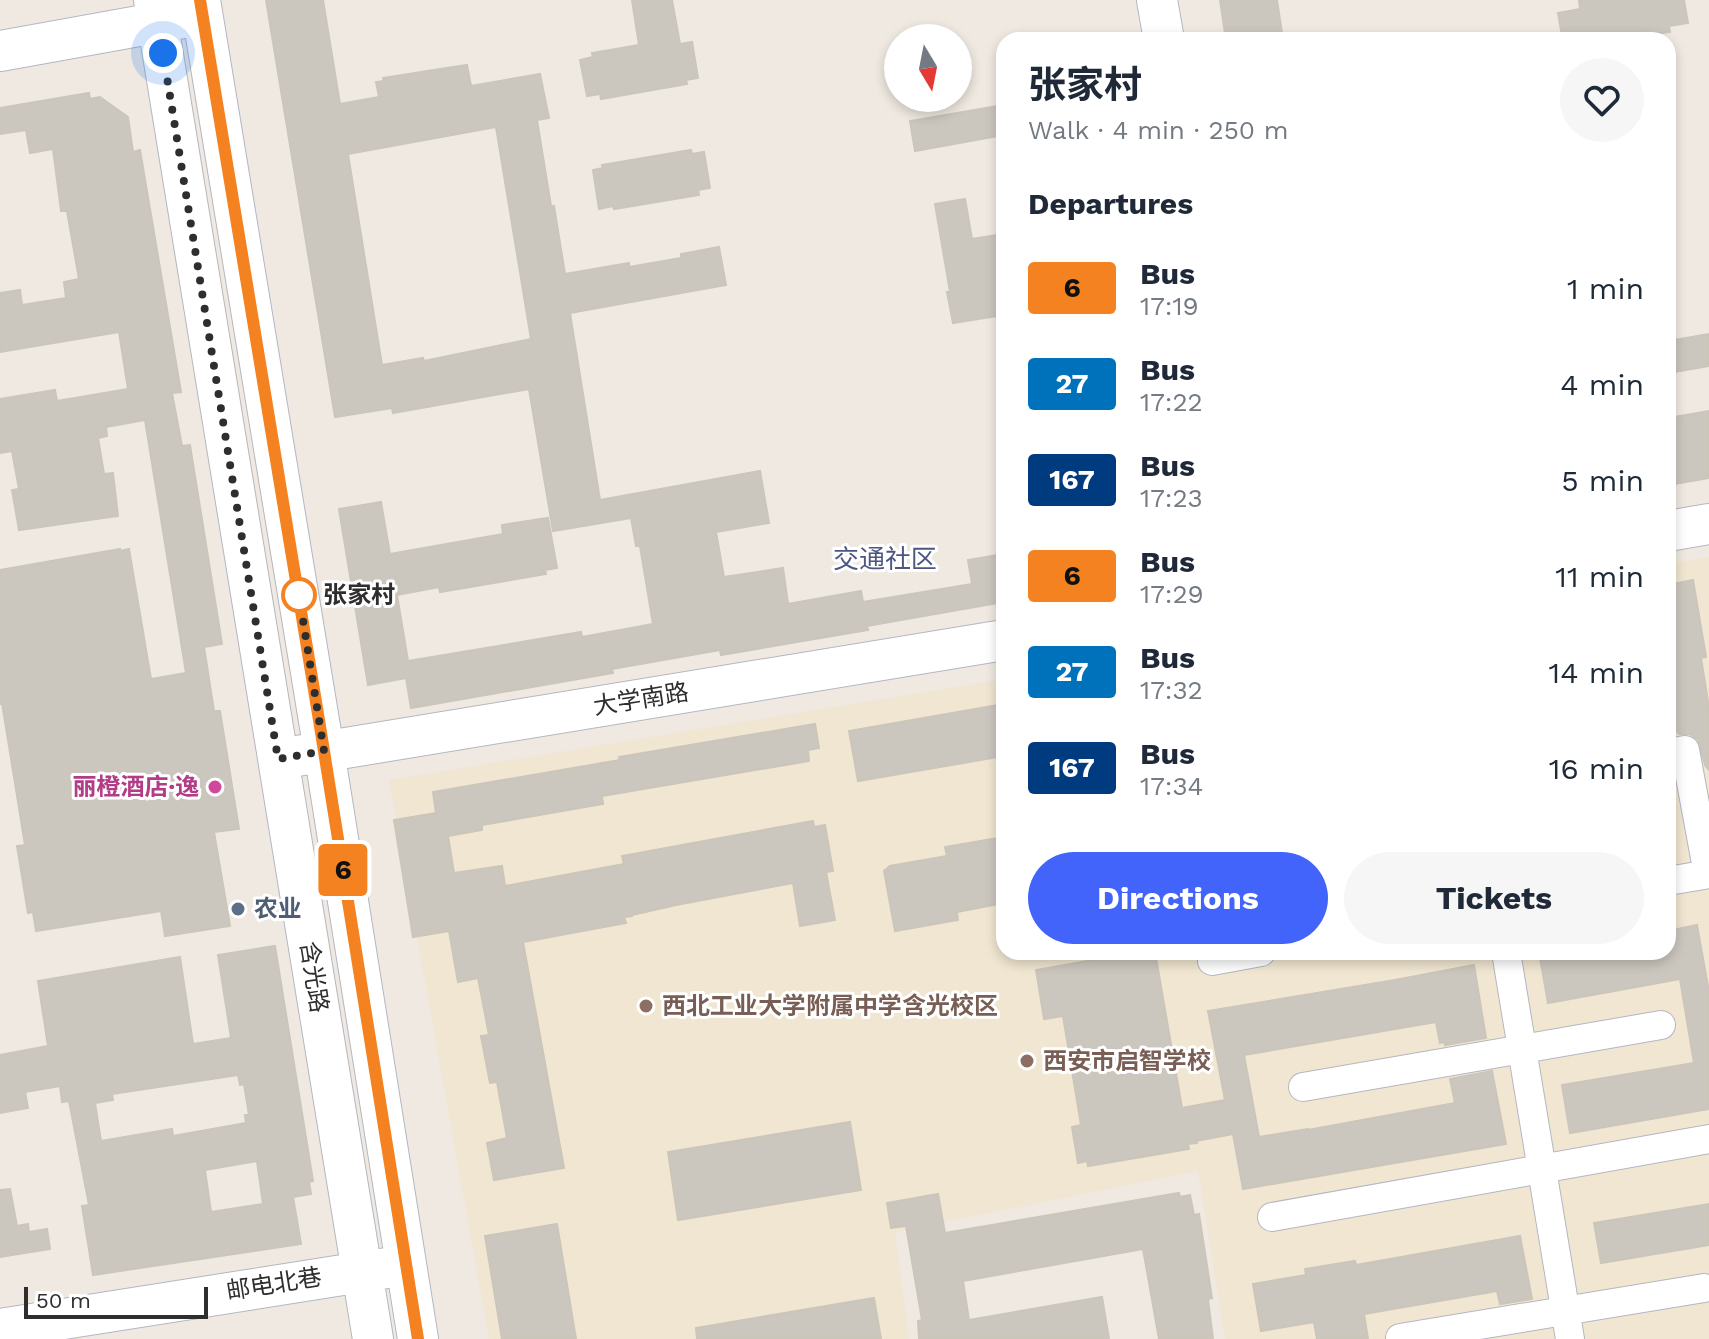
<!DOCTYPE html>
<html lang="en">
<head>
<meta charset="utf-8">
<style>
	body { margin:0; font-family:"Work Sans","Noto Sans SC",sans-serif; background:#f6f6f7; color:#1f2937; height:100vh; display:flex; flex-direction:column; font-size:30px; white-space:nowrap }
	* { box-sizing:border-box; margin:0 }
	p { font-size:26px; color:#747a83 }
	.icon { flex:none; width:44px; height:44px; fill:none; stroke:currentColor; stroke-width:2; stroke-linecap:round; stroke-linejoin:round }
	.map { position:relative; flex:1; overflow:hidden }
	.sheet { position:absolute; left:996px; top:32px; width:680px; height:928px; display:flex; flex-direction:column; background:#fff; border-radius:24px; box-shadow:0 4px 12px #0003 }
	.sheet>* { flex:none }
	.badge { padding:0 16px; border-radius:6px; font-size:28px; line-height:52px }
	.needle { width:52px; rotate:170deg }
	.tools { position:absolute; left:884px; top:24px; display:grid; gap:16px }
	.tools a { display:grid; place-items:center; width:88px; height:88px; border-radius:50%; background:#fff; box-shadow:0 4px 12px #0003; font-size:40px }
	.scale { position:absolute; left:24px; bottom:20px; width:184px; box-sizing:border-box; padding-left:8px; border:4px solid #2e2e2e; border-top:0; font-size:22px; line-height:28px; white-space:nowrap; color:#2e2e2e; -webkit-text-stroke:6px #fff; paint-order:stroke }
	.you { position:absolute; width:40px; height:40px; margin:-20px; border:6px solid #fff; border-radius:50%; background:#1a73e8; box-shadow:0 0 0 12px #1a73e833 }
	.map>.badge { position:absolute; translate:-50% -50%; box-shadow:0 0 0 4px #fff }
	h2 { padding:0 32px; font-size:30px; line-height:72px }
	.round { display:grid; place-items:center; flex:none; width:84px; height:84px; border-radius:42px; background:#f6f6f7 }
	.headline { display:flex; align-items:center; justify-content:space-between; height:136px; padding:0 32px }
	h1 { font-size:38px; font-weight:700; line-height:60px }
	.cta { display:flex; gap:16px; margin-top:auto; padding:16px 32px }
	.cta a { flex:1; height:92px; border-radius:48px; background:#4264fb; color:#fff; font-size:32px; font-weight:700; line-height:92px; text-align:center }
	.cta a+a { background:#f6f6f7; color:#1f2937 }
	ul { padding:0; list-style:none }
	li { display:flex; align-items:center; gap:24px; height:96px; padding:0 32px }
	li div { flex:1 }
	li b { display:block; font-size:30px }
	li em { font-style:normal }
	li .badge { min-width:88px; font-weight:700; text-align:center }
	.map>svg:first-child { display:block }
	.education { fill:#f0e6d1 }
	.building { fill:#cbc7bf; stroke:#cbc5ba; stroke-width:2; fill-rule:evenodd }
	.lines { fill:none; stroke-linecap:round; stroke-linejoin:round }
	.street-casing { stroke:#b4b7c1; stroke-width:30 }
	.secondary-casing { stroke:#b4b7c1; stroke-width:42 }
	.street { stroke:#fff; stroke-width:28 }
	.secondary { stroke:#fff; stroke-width:40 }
	.line-casing { stroke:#fff; stroke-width:18 }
	.line { stroke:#f58220; stroke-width:12 }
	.walk { stroke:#2e2e2e; stroke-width:8; stroke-dasharray:0 14.4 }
	.stop-dot { fill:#fff; stroke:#f58220; stroke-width:4 }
	.hotel-dot { fill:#d1479c; stroke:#fff; stroke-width:3 }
	.service-dot { fill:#5c6f8a; stroke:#fff; stroke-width:3 }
	.education-dot { fill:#8d6e63; stroke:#fff; stroke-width:3 }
	.labels { text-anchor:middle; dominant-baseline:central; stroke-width:6; stroke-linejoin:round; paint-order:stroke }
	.stop-label { font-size:24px; font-weight:bold; fill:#2e2e2e; stroke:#fff; text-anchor:start }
	.street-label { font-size:24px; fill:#2e2e2e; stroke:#fff }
	.hotel-label { font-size:24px; font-weight:bold; fill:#b23c85; stroke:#fff; text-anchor:end }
	.service-label { font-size:24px; font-weight:bold; fill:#4e5e75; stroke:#fff; text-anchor:start }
	.education-label { font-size:24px; font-weight:bold; fill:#785e54; stroke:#fff; text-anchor:start }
	.neighbourhood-label { font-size:26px; fill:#4d5680; stroke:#fff }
</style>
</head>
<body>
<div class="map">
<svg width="1709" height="1339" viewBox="0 0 1709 1339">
	<rect width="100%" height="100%" fill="#efe9e1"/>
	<path class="education" d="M1709 557V1339H1225L1198 1171 895 1232 909 1339H489L389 780 1004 679V952H1668V564Z"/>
	<path class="building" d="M266 0H323L340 104 379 97 376 82 384 81 383 78 440 69 467 65 471 86 540 74 549 118 537 120 551 206H554L565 274 629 263V267L681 258V254L719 247 726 285 570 313 600 500 760 471 769 523 716 532 724 577 783 568 788 604 861 591 863 602 972 584 968 560 1004 554V602L867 626 868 630 721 655 720 650 612 669 613 673 411 708 406 678 368 685 339 509 381 502 390 554 503 534 502 525 548 518 557 568 545 570 546 574 440 592 439 587 397 595 408 661 581 632 582 637 653 624 640 546H636L631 518 553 531 529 389 393 413 392 408 335 417ZM496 127 531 339 424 361 423 358 382 365 348 154Z
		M632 0H672L680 44 692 42 698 78 686 80 687 84 601 99 600 94 587 96 580 60 593 57 592 53 639 45Z
		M1220 0H1277L1283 40H1226Z
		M1579 0H1684L1688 23 1669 26 1670 32 1654 34 1656 40H1570L1569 35 1562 36 1558 13 1580 9Z
		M89 93 90 99 100 97 128 117 133 152 140 150 181 392 172 393 182 446 190 445 222 644 204 647 214 711H220L239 829 214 832 230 926 165 936 161 911 36 931 33 912 28 913 17 846 25 845 2 703 0 704V570L120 549V551L129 549 151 679 186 673 145 420 106 427 107 436 98 438 104 474 113 473 118 516 19 530 12 490 19 489 12 451 0 453V399L55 390 57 401 128 389 119 332 0 352V293L20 290 22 305 66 298 64 282 79 279 67 211H61L53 149 30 153 26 130 0 134V108Z
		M1004 105V135L915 151 910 121Z
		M691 150 692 154 704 152 710 188 698 190 699 195 614 209 613 206 599 209 593 170 603 168 602 165Z
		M965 199 972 239 1004 234V315L953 323 947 292H950L935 204Z
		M1709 334V366L1668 373V341Z
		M1709 411V478L1668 485V418Z
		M1693 580 1706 657 1701 658 1709 708V770L1705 765 1698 740 1690 734H1679L1668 720V585Z
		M1004 704V756L858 781 849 731Z
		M815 724 819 748 808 750 809 761 602 796 603 804 482 825V830L448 836 454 873 502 866 505 886 624 864 622 856 813 821 814 827 825 825 833 871 826 872 835 920 800 926 793 883 676 905 632 915V916L624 917 626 923 523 942 564 1168 494 1180 487 1143 507 1138 497 1082 490 1083 481 1036 489 1035 478 978 458 982 449 931 413 937 394 820 436 813 433 792 620 760 619 757Z
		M1004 837V903L957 912 958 920 895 931 884 871 890 866 947 856 945 847Z
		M1697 925 1709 992V1109L1570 1133 1562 1085 1694 1063 1680 979 1548 1003 1539 952H1668V931Z
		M275 946 313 1181 309 1182 311 1194 293 1197 301 1244 93 1275 82 1206 89 1205 69 1101 62 1102 60 1086 25 1092 28 1108 0 1113V1055L48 1046 38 981 180 957 193 1044 231 1038 218 955ZM238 1075 240 1085 244 1084 249 1115H245L246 1123 173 1136 172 1129 101 1141 95 1103 113 1100 112 1094ZM257 1161 263 1204 211 1212 205 1170Z
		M1138 952H1155L1182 1108 1225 1100 1208 1011 1395 980 1474 965 1486 1038 1445 1045 1444 1042 1440 1043 1436 1022 1244 1055 1259 1137 1308 1129V1130L1455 1103 1450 1079 1492 1071 1506 1144 1243 1189 1233 1134 1196 1141 1197 1143 1188 1144 1189 1149 1088 1166 1087 1161 1078 1163 1072 1127 1081 1125 1063 1016 1044 1019 1036 970Z
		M850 1122 861 1190 678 1220 668 1152Z
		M10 1189 17 1226 28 1224 29 1232 47 1229 50 1249 0 1257V1190Z
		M1179 1193 1180 1197 1190 1195 1194 1215 1199 1214 1212 1298 1208 1299 1213 1339H1159L1143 1249 963 1281 969 1320 1102 1297 1109 1339H919L918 1321 922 1320 906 1226 891 1228 887 1203 938 1194 945 1233Z
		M1709 1204V1245L1601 1263 1594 1223Z
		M557 1224 576 1339H502L485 1236Z
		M1520 1236 1532 1299 1500 1304 1497 1291 1364 1314 1368 1339H1317L1314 1322 1261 1331 1253 1284 1306 1275 1305 1269 1355 1261 1356 1265Z
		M874 1298 881 1339H697L696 1328Z"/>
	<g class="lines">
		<defs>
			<path id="street" d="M1668 753 1685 750 1708 874
				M1668 881 1709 874
				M1506 952 1570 1339
				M1212 961 1261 952
				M1303 1087 1661 1025
				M1272 1217 1709 1139
				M1400 1338 1704 1288"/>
			<path id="secondary" d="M154 0 373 1339
				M200 0 324 751 418 1339
				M1157 0 1164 40
				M0 51 183 18
				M1668 531 1709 524
				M297 756 1004 640
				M0 1329 387 1268"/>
		</defs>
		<use href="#street" class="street-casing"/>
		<use href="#secondary" class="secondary-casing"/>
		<use href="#street" class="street"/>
		<use href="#secondary" class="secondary"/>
	</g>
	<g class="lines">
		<defs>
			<path id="line" d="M200 0 319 720 418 1339"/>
		</defs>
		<use href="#line" class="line-casing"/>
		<use href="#line" class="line"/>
		<path class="walk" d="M163 53 278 759 324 751 299 595"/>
	</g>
	<circle class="stop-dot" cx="299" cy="595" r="16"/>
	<circle class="hotel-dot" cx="215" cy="787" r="8"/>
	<circle class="service-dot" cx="238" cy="909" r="8"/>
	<g class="education-dot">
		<circle cx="646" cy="1006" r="8"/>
		<circle cx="1027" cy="1061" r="8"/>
	</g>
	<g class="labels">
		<g class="stop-label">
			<text x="323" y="595">张家村</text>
		</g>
		<g class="street-label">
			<text transform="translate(641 699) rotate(-9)">大学南路</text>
			<text transform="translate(314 977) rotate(81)">含光路</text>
			<text transform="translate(274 1284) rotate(-9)">邮电北巷</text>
		</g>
		<g class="hotel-label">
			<text x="199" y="787">丽橙酒店·逸</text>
		</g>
		<g class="service-label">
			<text x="254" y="909">农业</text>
		</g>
		<g class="education-label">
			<text x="662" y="1006">西北工业大学附属中学含光校区</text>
			<text x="1043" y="1061">西安市启智学校</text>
		</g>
		<g class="neighbourhood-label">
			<text x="885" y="559">交通社区</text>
		</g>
	</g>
</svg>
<div class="tools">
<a><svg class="needle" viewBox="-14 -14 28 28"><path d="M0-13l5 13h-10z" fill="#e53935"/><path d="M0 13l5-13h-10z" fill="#747a83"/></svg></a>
</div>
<div class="scale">50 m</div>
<div class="you" style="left:163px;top:53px"></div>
<b class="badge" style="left:343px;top:870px;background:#f58220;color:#111">6</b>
<section class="sheet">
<div class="headline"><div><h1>张家村</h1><p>Walk · 4 min · 250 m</p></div><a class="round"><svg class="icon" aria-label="heart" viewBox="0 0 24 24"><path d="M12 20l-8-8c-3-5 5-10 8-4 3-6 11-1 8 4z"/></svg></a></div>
<h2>Departures</h2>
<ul>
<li><span class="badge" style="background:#f58220;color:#111">6</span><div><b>Bus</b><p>17:19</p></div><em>1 min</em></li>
<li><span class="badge" style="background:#0072bc;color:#fff">27</span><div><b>Bus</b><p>17:22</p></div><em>4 min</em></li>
<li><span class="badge" style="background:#003b80;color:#fff">167</span><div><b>Bus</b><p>17:23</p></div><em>5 min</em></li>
<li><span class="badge" style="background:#f58220;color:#111">6</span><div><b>Bus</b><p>17:29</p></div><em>11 min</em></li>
<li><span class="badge" style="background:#0072bc;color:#fff">27</span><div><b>Bus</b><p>17:32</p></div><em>14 min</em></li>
<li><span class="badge" style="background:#003b80;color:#fff">167</span><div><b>Bus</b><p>17:34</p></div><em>16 min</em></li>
</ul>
<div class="cta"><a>Directions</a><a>Tickets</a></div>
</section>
</div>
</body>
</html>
